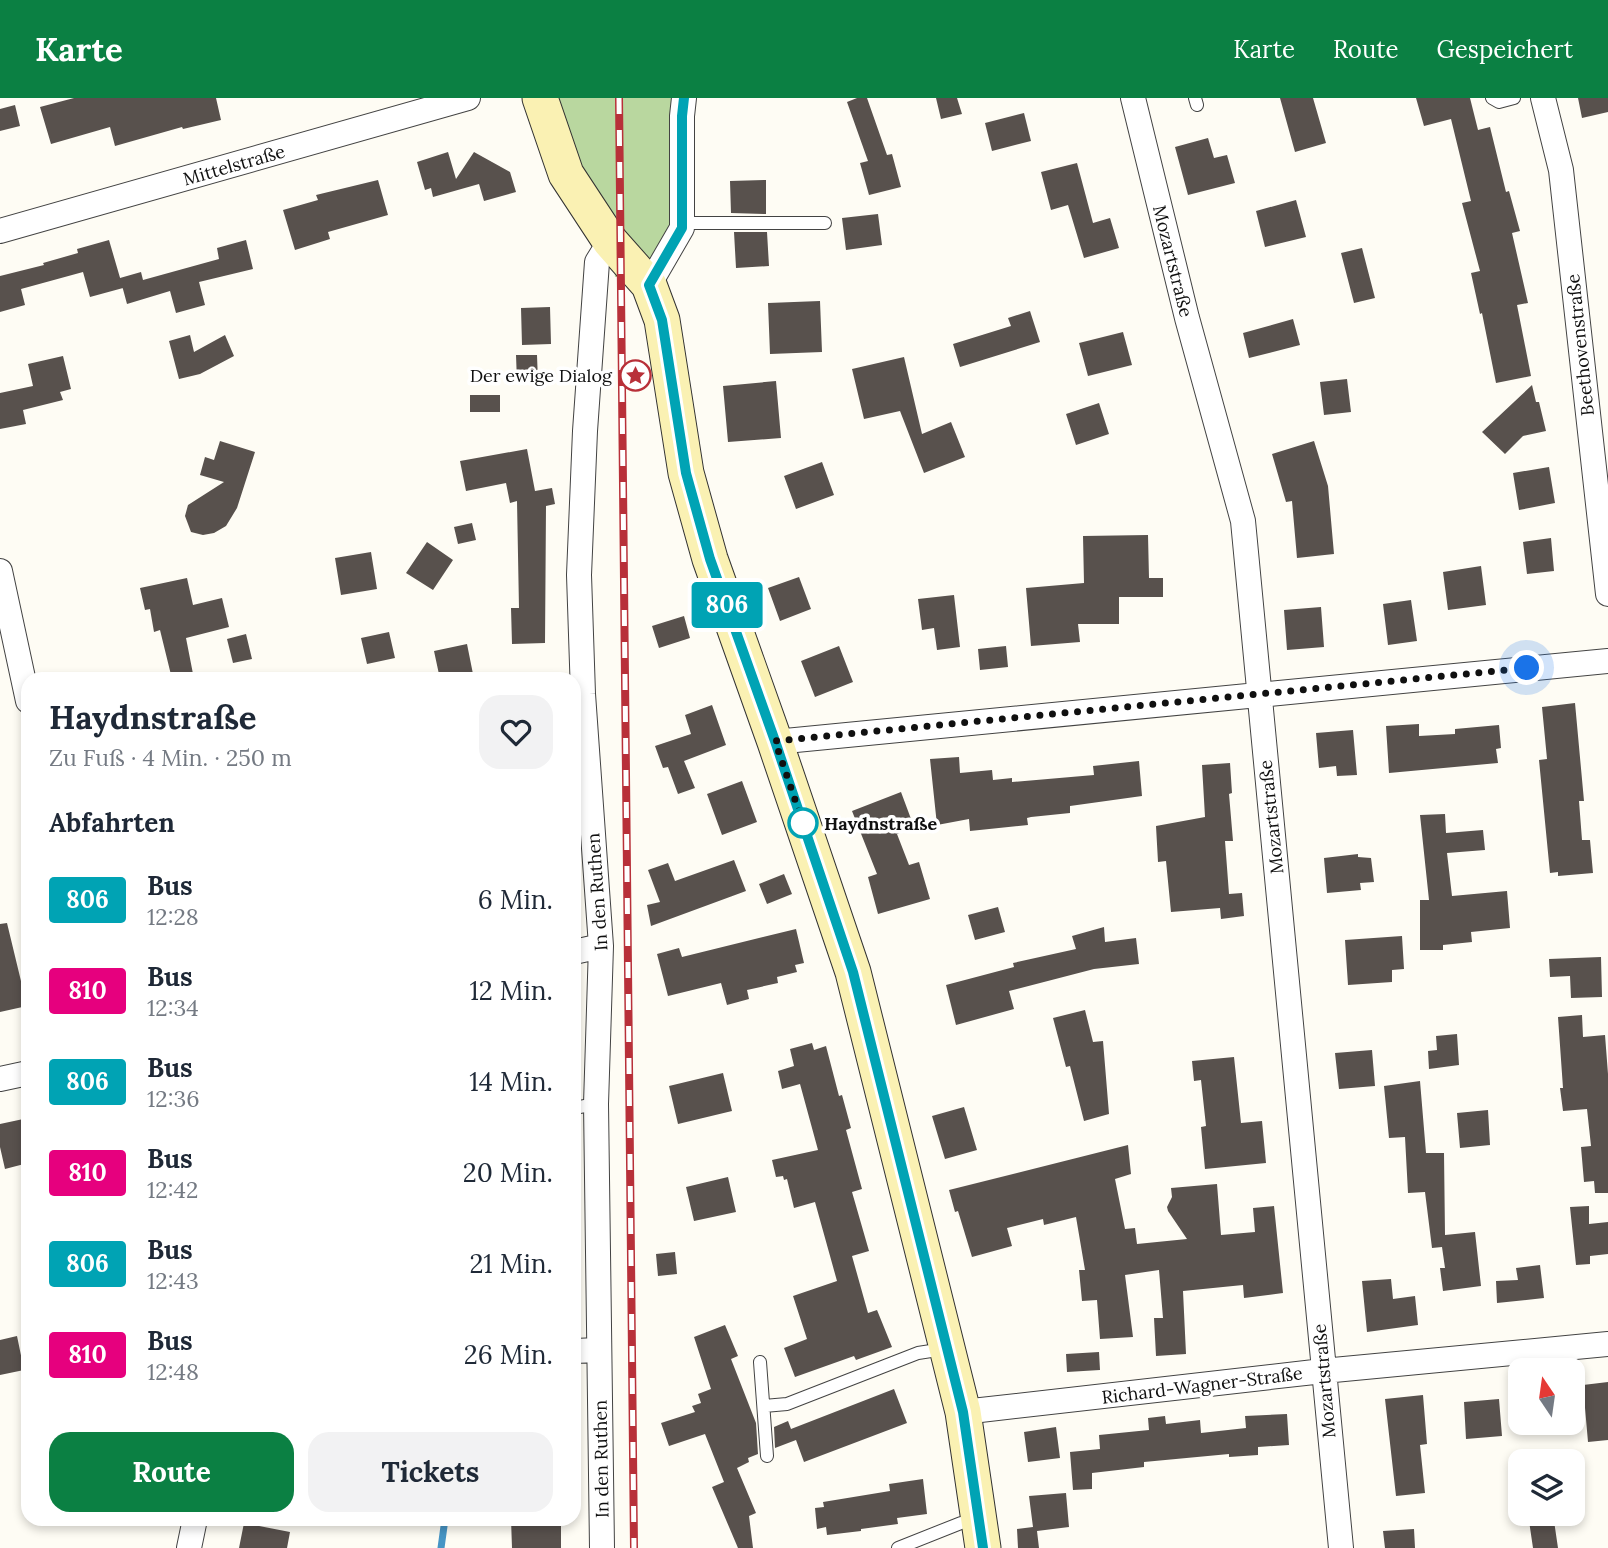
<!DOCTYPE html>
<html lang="de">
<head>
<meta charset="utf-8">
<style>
	body { margin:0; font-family:Lora,serif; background:#f2f2f3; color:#1f2937; height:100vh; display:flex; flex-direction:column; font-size:26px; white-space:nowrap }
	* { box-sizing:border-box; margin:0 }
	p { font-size:23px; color:#747a83 }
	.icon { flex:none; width:38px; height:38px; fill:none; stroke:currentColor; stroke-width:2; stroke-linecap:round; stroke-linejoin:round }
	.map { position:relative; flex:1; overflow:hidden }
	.panel { position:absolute; left:21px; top:574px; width:560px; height:854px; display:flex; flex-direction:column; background:#fff; border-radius:21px; box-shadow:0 4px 10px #0003 }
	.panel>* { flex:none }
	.badge { padding:0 14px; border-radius:5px; font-size:24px; line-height:46px }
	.needle { width:46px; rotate:347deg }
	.fabs { position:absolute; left:1508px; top:1260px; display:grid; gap:14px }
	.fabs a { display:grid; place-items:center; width:77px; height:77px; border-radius:14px; background:#fff; box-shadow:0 4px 10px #0003; font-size:35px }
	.you { position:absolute; width:35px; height:35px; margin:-18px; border:5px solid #fff; border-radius:50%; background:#1a73e8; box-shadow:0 0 0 10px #1a73e833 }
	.map>.badge { position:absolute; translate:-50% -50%; box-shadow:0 0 0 4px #fff }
	h2 { padding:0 28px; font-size:26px; line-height:63px }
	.round { display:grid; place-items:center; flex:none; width:74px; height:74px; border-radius:21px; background:#f2f2f3 }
	.head { display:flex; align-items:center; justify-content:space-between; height:119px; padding:0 28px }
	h1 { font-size:33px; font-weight:800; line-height:52px }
	.cta { display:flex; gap:14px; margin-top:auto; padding:14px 28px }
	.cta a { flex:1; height:80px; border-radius:21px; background:#0b8043; color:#fff; font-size:28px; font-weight:800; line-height:80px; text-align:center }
	.cta a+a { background:#f2f2f3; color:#1f2937 }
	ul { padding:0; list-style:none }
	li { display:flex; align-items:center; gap:21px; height:91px; padding:0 28px }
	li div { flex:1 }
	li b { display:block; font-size:26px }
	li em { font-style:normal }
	li .badge { min-width:77px; font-weight:700; text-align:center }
	header { display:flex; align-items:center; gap:42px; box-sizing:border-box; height:98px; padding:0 35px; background:#0b8043; color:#fff }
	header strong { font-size:33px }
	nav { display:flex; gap:38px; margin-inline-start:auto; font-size:24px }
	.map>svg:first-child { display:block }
	.forest { fill:#b9d79f }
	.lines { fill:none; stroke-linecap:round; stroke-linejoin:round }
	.stream { stroke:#4795c5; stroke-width:7 }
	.building { fill:#58514d }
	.service-casing { stroke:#434343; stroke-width:14 }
	.minor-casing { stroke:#434343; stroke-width:26 }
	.secondary-casing { stroke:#323232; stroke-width:37 }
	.service { stroke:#fff; stroke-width:12 }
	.minor { stroke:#fff; stroke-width:24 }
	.secondary { stroke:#faf1b3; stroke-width:35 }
	.rail-casing { stroke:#b83039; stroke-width:8 }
	.rail { stroke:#fff; stroke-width:5; stroke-dasharray:16; stroke-linecap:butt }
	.line-casing { stroke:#fff; stroke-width:16 }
	.line { stroke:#00a3b4; stroke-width:10 }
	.walk { stroke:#101010; stroke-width:7; stroke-dasharray:0 12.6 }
	.stop-dot { fill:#fff; stroke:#00a3b4; stroke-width:3.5 }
	.labels { text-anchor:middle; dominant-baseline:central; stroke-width:7; stroke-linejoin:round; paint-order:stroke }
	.street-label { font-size:18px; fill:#101010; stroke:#fff }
	.poi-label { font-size:18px; fill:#101010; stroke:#fff; text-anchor:end }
	.stop-label { font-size:18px; font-weight:bold; fill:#101010; stroke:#fff; text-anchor:start }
</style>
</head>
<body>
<header>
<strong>Karte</strong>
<nav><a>Karte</a><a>Route</a><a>Gespeichert</a></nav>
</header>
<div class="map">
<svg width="1608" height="1450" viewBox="0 0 1608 1450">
	<rect width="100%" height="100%" fill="#fefcf4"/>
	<path class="forest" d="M556 0H682V130L657 177 615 179 610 126 571 47Z"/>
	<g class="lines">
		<path class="stream" d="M441 1450 445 1421"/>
	</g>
	<path class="building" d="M74 0H216L221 22 183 31 182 29 115 48 110 29 51 46 40 9Z
		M857 0H867L887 57 892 56 901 89 869 97 860 65 868 63 847 4Z
		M936 0H957L962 16 941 21Z
		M1280 0H1313L1326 45 1295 54Z
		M1416 0H1470L1478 32 1490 29 1506 94 1509 93 1520 133 1512 135 1528 205 1517 207 1531 278 1496 285 1482 215 1480 216 1471 175 1480 173 1462 105 1471 103 1451 21 1424 28Z
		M1578 0H1608V14L1582 20Z
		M15 7 20 28 0 33V11Z
		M1024 15 1031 43 992 53 985 25Z
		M1208 40 1214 60 1227 57 1235 85 1188 97 1175 49Z
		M448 54 456 81 474 54 510 74 516 94 484 103 479 86 433 99 431 90 425 92 417 64Z
		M1077 65 1093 125 1110 120 1119 150 1084 160 1068 107 1051 112 1041 74Z
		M378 82 388 117 328 134 330 141 295 152 283 112 318 102 316 97Z
		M766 82V116L731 115 730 83Z
		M1296 102 1306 139 1265 149 1256 113Z
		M878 116 882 147 846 152 842 120Z
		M734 134H767L769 168 736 170Z
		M109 142 123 190 90 199 83 174 21 191 25 207 0 214V178L44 167 43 165 78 155 77 151Z
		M246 142 253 171 199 184 205 207 176 215 170 193 127 206 120 180 141 174 143 182 219 161 217 150Z
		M1362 150 1375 200 1354 205 1341 155Z
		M820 203 822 254 770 256 768 205Z
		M550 209 551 246 522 247 521 210Z
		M1030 213 1040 244 960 269 953 246 1011 228 1008 220Z
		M1293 221 1300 247 1249 260 1243 235Z
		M1123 234 1132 267 1088 278 1079 245Z
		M190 237 194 254 225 237 234 258 200 276 179 281 169 243Z
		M516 257H537L538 284H517Z
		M63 258 71 291 60 294 63 302 23 312 26 326 0 331V295L33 288 28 266Z
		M904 259 922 336 951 324 965 359 924 375 900 313 864 321 852 271Z
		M1347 281 1351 314 1324 317 1320 284Z
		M776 283 781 340 728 344 723 288Z
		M1532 287 1536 304H1539L1546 333 1523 338 1505 356 1482 334Z
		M470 297H500V314H470Z
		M1099 305 1109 336 1076 347 1066 316Z
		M220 343 255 354 237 410 226 428 214 435 203 437 191 434 185 418 188 407 224 384 200 377 205 359 214 362Z
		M1314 343 1328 388 1334 456 1297 460 1292 403 1286 404 1272 356Z
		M527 351 535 393 552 390 555 406 546 408 545 545 512 546 511 510H519L517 403 510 405 506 385 466 393 460 363Z
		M822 364 834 397 796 411 784 378Z
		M1549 369 1555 405 1519 412 1513 375Z
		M472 425 476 442 458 446 454 429Z
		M1148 437 1149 480H1163V499H1119V526H1078L1080 544 1031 548 1026 490 1084 485 1083 438Z
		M1551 440 1554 473 1527 476 1523 444Z
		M427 444 453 462 433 492 406 475Z
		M371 454 377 491 341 497 335 460Z
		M1481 468 1486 507 1448 512 1443 474Z
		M799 479 811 511 780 523 768 490Z
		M187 480 193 507 222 500 229 529 186 540 194 581H172L160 532 154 534 150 511 145 512 140 490Z
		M954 497 960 549 937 552 934 530 922 532 918 501Z
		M1411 502 1417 543 1388 547 1383 506Z
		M1321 509 1324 549 1287 552 1284 512Z
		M684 518 690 540 659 550 652 528Z
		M389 534 395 560 367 566 361 540Z
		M246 536 252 561 233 565 227 541Z
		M467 546 474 581H440L434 553Z
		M839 548 853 584 815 599 801 563Z
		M1006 548 1008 569 980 572 978 551Z
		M1575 605 1584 703H1579L1582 742H1590L1593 775 1558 778V774L1550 775 1539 662 1547 661 1542 609Z
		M712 607 726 647 684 663 695 690 678 696 668 669 663 670 655 648 691 636 685 617Z
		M1419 626V638L1455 636V631L1499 627 1501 650 1496 651 1498 665 1389 675 1386 628Z
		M1353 632 1357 677 1337 678 1336 668 1319 670 1316 635Z
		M959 659 960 675 992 672 993 682 1012 680V684L1094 677 1093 668 1139 663 1142 698 1070 708V715L1031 719 1027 720 1028 727 970 733 969 721 937 727 930 661Z
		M1230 665 1232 695 1229 696 1233 743H1225L1229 796 1242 795 1244 818 1221 821 1220 810 1171 814 1166 763 1158 764 1156 728 1205 719 1202 667Z
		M742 683 757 724 722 737 707 696Z
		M901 694 914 729 897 736 909 767 919 764 930 801 878 816 868 779 877 776 852 713Z
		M1445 716 1446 735 1483 732 1485 752 1447 755 1452 798 1507 793 1510 830 1471 834 1472 844 1443 847V852H1420V802H1429L1420 717Z
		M1358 756V759L1371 760 1374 784 1360 785 1361 792 1327 795 1324 760Z
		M734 762 746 793 651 828 647 807 660 804 648 772 668 765 675 783Z
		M784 776 792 796 767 806 759 786Z
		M998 809 1005 834 975 842 968 817Z
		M7 825 27 908 0 914V826Z
		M1104 829 1105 844 1136 840 1139 866 1094 871 1009 893 1014 911 956 927 946 887 1014 869 1013 865 1076 851 1072 838Z
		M796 831 804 865 795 867 797 874 777 879 778 885 747 892 749 901 727 907 721 885 668 898 657 856 679 850 682 859Z
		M1402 838 1404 871 1392 872V884L1348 887 1345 842Z
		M1601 859 1602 899 1571 900 1570 878 1550 879 1549 861Z
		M1085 912 1093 944 1103 943 1109 1016 1084 1023 1070 968 1066 969 1053 920Z
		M1582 917 1583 939 1605 937 1608 976V1095H1595L1594 1083 1584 1084 1581 1049 1591 1048 1587 1011 1563 1013 1560 990H1563L1558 919Z
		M1457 936 1459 967 1429 971 1428 953 1437 952 1436 938Z
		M812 945 814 952 826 948 839 998 842 997 851 1030 846 1032 862 1091 852 1094 869 1153 852 1158 868 1215 877 1212 892 1249 856 1262 854 1258 795 1279 784 1250 807 1241 793 1198 837 1183 815 1104 794 1110 787 1081 784 1082 783 1078 776 1079 772 1062 818 1052 800 986 782 991 778 973 794 968 790 951Z
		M1372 952 1375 988 1339 991 1335 955Z
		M1234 959 1241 1025 1262 1023 1266 1065 1205 1071 1201 1029 1206 1028 1201 982 1194 983 1192 963Z
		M723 975 732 1013 678 1026 669 988Z
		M1420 983 1426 1055H1444L1445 1137 1475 1134 1481 1188 1443 1193 1440 1170H1445L1442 1149 1432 1150 1425 1094 1408 1095 1405 1039 1389 1040 1384 988Z
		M964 1009 977 1052 945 1061 932 1018Z
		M1488 1012 1490 1047 1460 1050 1457 1015Z
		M28 1020V1065L5 1071 0 1049V1026Z
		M1128 1047 1131 1076 1115 1081 1125 1131 1135 1130 1137 1146 1187 1141 1168 1113 1167 1109 1172 1099 1171 1090 1217 1086 1221 1137 1255 1134 1253 1110 1274 1108 1283 1195 1244 1200 1243 1187 1183 1193 1186 1256 1156 1258 1154 1220H1163L1159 1172 1125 1177 1133 1239 1100 1241 1097 1202 1082 1203 1079 1172H1085L1076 1119 1044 1127 1043 1121 1007 1130 1012 1148 972 1159 958 1113 955 1114 949 1092Z
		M728 1079 736 1114 694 1123 686 1089Z
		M1589 1108V1126L1608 1124V1156L1590 1158V1166L1576 1167 1570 1109Z
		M675 1154 677 1176 658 1178 656 1156Z
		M1540 1167 1544 1200 1497 1205 1496 1183 1518 1182 1516 1170Z
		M1391 1181 1393 1201 1415 1198 1418 1227 1367 1234 1362 1183Z
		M725 1227 738 1258 731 1261 756 1325 758 1356 748 1360 749 1364 737 1370 756 1415 749 1418 753 1450H738L712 1389 724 1384 705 1336 669 1348 661 1325 695 1314 692 1308 701 1305 698 1296 711 1291 694 1239Z
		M17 1238 24 1272 0 1277V1242Z
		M1099 1254 1100 1272 1067 1274 1066 1256Z
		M1608 1284V1342L1588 1344 1583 1287Z
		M894 1291 907 1325 804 1364 796 1342 775 1350 774 1329 788 1323 791 1331Z
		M1423 1297 1427 1346 1420 1347 1425 1395 1396 1398 1385 1301Z
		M1499 1301 1502 1338 1466 1341 1464 1304Z
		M1287 1316 1289 1347 1258 1349V1357L1229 1359V1356L1144 1364V1369L1092 1375V1391L1073 1392 1070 1354 1100 1351 1099 1337 1149 1332 1148 1320 1165 1318 1166 1326 1200 1322 1201 1335 1246 1330 1245 1318Z
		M1056 1329 1060 1360 1028 1364 1024 1334Z
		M923 1381 927 1416 897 1420 898 1426 861 1431V1433L827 1437 826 1429 817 1431 815 1410 824 1409 823 1404 890 1393 889 1386Z
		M1066 1395 1069 1429 1037 1433 1039 1450H1018L1017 1431 1033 1429 1029 1398Z
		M1528 1416H1553L1558 1450H1533Z
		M511 1421H561V1450H512Z
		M244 1425 290 1434 287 1450H239Z
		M1414 1431 1415 1450H1385L1383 1433Z"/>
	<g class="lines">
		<defs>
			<path id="service" d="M1195 0 1197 7
				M1492 0 1499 4 1514 0
				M683 125H825
				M574 1010 596 1006
				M760 1264 767 1358
				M764 1308 787 1306 918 1255 944 1251
				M898 1450 961 1425 975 1422"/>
			<path id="minor" d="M1133 0 1187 220 1243 423 1341 1450
				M1543 0 1561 72 1608 496
				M0 133 468 0
				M649 187 682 130V18L684 0
				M0 473 28 603
				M775 644 1608 563
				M574 854 601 848
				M0 981 28 975
				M574 1253 599 1252
				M963 1314 1323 1273 1608 1246
				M189 1450 195 1421
				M602 1450 596 1006 601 848 583 596 579 477 585 333 597 164 610 143"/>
			<path id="secondary" d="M540 0 566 76 610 143 649 187 662 222 686 375 710 461 775 644 853 874 963 1314 983 1450"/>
		</defs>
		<use href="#service" class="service-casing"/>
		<use href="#minor" class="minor-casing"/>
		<use href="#secondary" class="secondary-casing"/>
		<use href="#service" class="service"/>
		<use href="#minor" class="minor"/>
		<use href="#secondary" class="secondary"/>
		<defs>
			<path id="rail" d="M619 0 634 1450"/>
		</defs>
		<use href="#rail" class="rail-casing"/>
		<use href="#rail" class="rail"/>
	</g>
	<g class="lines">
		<defs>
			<path id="line" d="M684 0 682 18V130L649 187 662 222 686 375 710 461 775 643 853 874 963 1314 983 1450"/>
		</defs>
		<use href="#line" class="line-casing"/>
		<use href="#line" class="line"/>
		<path class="walk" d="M803 725 775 643 1527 570"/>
	</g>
	<defs>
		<symbol id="sight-ring" viewBox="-11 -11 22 22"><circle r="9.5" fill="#fff" stroke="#b83039" stroke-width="1.5"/><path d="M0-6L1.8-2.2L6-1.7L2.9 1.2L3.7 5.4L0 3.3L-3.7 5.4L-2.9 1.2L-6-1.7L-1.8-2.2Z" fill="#b83039"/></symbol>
	</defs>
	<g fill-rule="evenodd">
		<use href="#sight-ring" x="618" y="260" width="35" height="35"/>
	</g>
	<circle class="stop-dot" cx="803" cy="725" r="14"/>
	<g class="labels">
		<g class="street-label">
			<text transform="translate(234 67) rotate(-16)">Mittelstraße</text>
			<text transform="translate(1173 163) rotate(76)">Mozartstraße</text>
			<text transform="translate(1580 247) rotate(-96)">Beethovenstraße</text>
			<text transform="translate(1271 719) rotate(-96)">Mozartstraße</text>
			<text transform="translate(597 794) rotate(-94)">In den Ruthen</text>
			<text transform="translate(1324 1283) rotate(-95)">Mozartstraße</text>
			<text transform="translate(1202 1287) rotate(-7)">Richard-Wagner-Straße</text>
			<text transform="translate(601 1361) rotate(-91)">In den Ruthen</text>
		</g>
		<g class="poi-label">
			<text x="612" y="277">Der ewige Dialog</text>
		</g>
		<g class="stop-label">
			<text x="824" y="725">Haydnstraße</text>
		</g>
	</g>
</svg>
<div class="fabs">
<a><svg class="needle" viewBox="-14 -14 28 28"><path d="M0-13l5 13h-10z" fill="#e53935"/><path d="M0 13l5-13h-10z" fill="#747a83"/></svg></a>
<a><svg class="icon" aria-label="layers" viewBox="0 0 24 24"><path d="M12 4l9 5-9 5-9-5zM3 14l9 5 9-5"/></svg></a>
</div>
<div class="you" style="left:1527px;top:570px"></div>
<b class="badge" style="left:727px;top:507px;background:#00a3b4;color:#fff">806</b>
<section class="panel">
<div class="head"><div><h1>Haydnstraße</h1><p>Zu Fuß · 4 Min. · 250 m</p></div><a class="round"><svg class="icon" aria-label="heart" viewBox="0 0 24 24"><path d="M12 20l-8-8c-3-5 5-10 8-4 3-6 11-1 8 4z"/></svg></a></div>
<h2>Abfahrten</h2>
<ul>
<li><span class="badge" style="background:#00a3b4;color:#fff">806</span><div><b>Bus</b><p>12:28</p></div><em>6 Min.</em></li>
<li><span class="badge" style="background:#e6007e;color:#fff">810</span><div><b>Bus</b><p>12:34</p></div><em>12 Min.</em></li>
<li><span class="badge" style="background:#00a3b4;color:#fff">806</span><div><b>Bus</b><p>12:36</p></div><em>14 Min.</em></li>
<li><span class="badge" style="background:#e6007e;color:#fff">810</span><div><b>Bus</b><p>12:42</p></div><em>20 Min.</em></li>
<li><span class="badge" style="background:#00a3b4;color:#fff">806</span><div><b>Bus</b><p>12:43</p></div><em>21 Min.</em></li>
<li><span class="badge" style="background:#e6007e;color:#fff">810</span><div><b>Bus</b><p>12:48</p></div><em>26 Min.</em></li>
</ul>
<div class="cta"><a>Route</a><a>Tickets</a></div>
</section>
</div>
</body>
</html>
